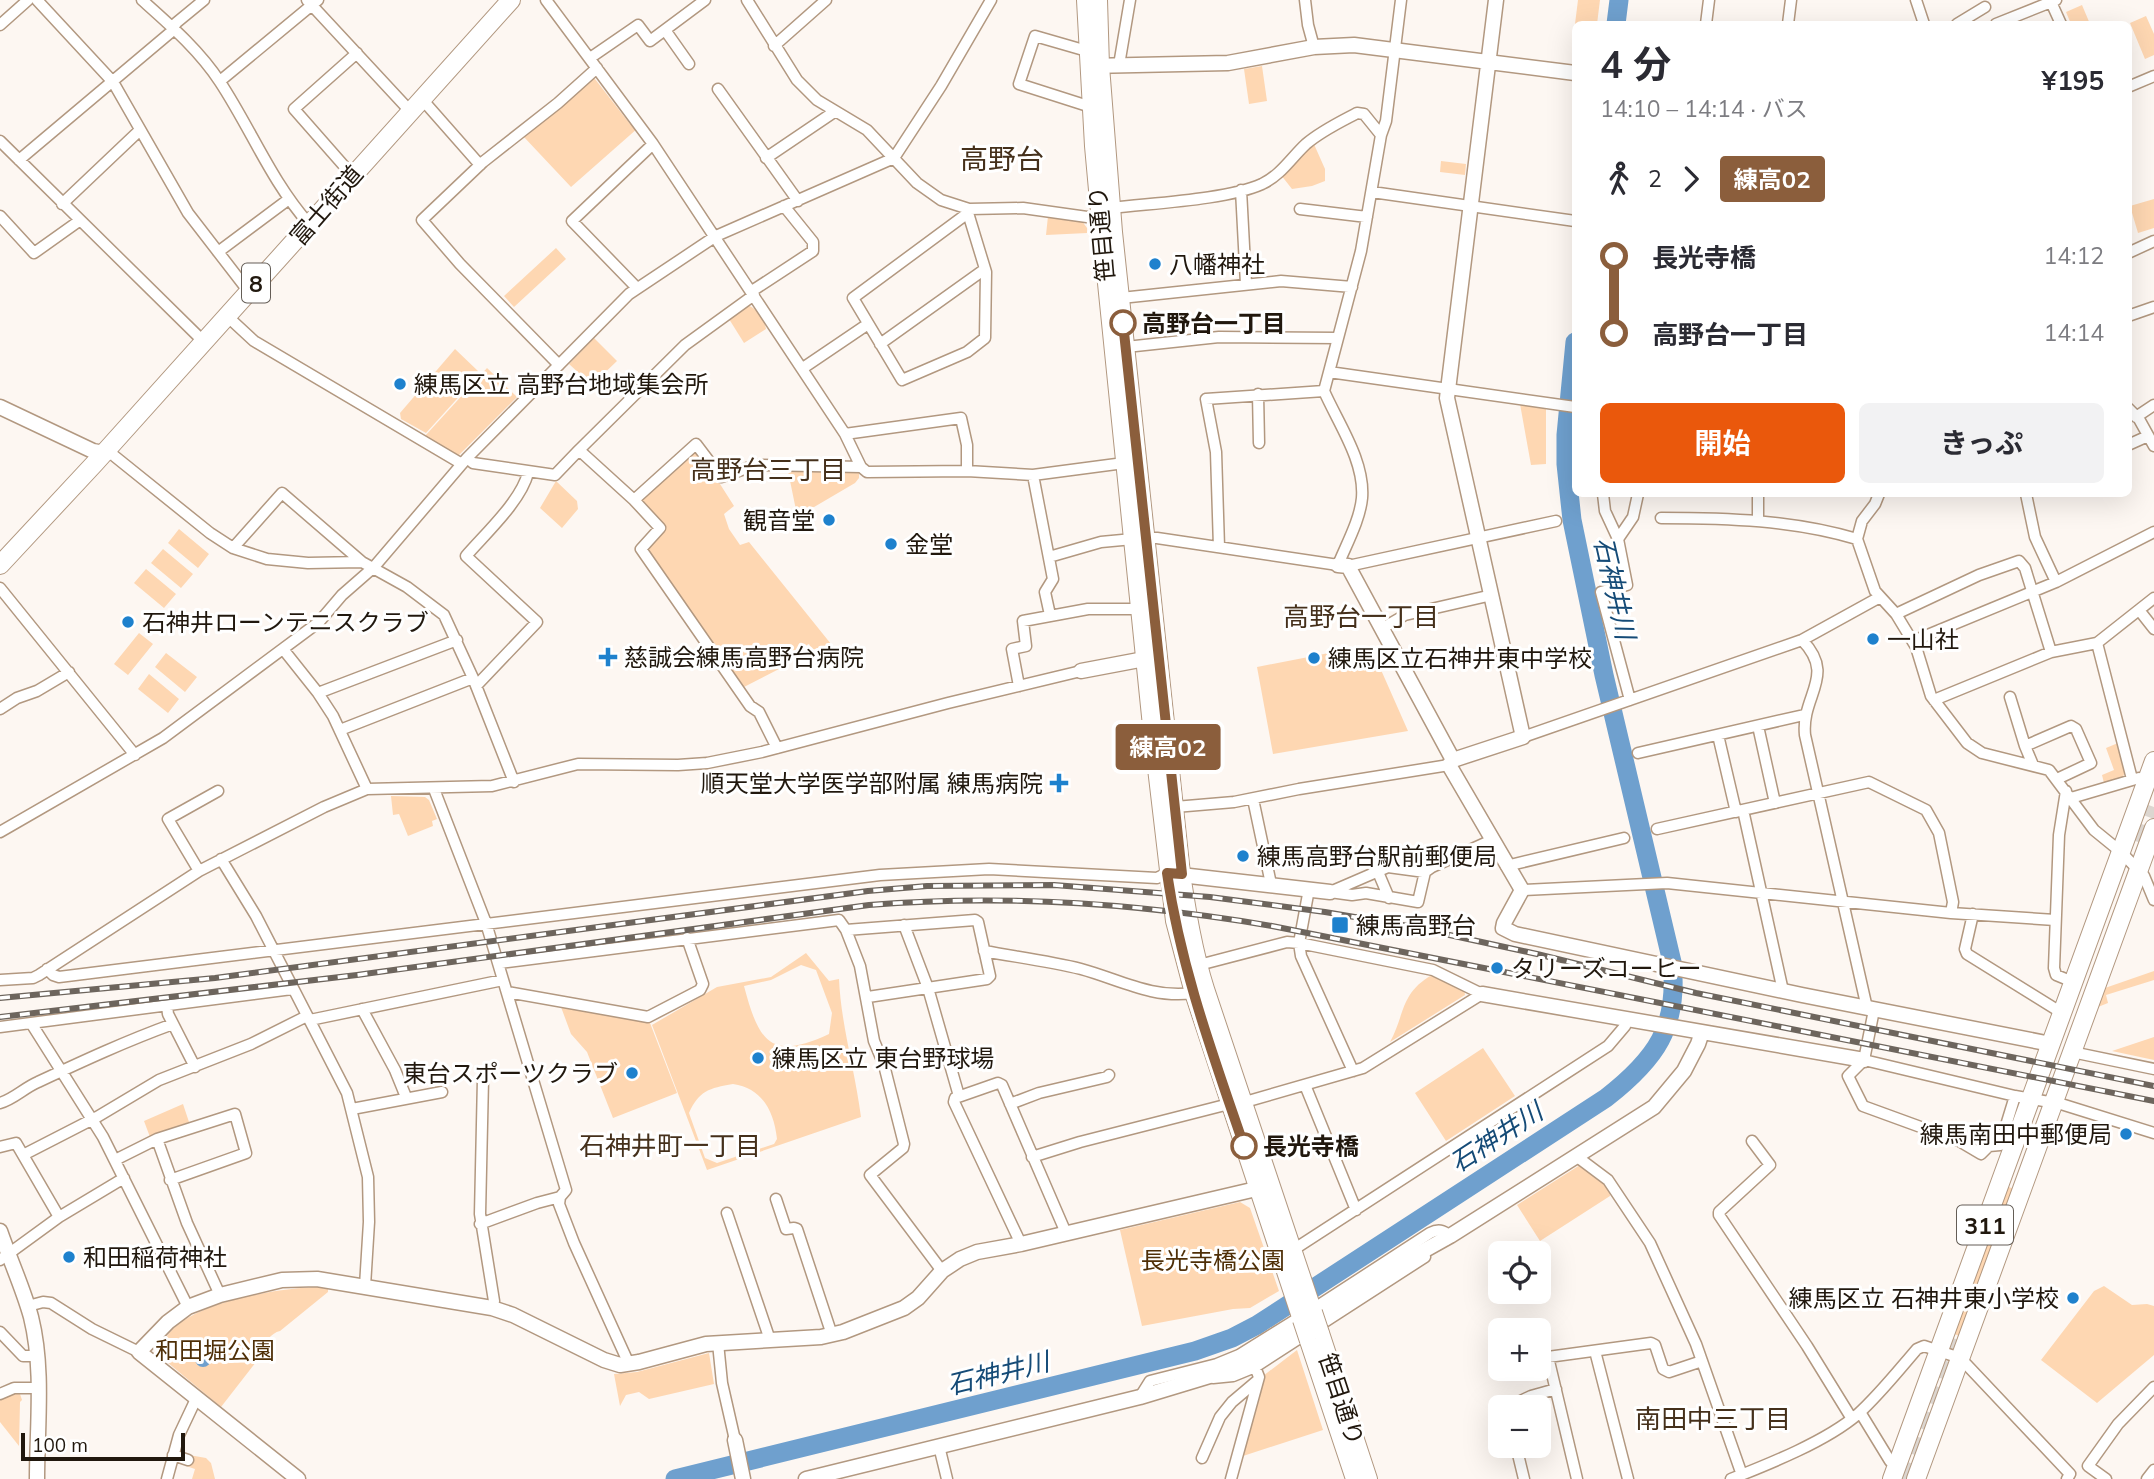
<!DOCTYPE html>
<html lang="ja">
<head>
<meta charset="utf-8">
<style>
	body { margin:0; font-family:Mulish,"Noto Sans JP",sans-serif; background:#f2f2f3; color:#2b2b33; height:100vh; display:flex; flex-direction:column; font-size:26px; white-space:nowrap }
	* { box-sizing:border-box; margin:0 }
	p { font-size:23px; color:#7c7c81 }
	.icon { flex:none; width:38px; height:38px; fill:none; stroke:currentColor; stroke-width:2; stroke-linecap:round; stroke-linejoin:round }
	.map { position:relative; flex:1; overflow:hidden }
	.drawer { position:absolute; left:1572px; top:21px; width:560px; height:476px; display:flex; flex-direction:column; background:#fff; border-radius:10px; box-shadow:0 7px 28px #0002 }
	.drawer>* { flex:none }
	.badge { padding:0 14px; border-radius:5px; font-size:24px; line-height:46px }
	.controls { position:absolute; left:1488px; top:1241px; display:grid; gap:14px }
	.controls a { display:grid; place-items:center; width:63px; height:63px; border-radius:10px; background:#fff; box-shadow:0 7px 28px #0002; font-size:35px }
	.scale { position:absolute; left:21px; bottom:18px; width:164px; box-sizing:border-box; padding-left:7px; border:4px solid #21180e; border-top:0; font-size:19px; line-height:24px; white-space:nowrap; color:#21180e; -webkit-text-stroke:5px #fff; paint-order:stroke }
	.map>.badge { position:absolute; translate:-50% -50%; box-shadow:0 0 0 4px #fff }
	.legs { display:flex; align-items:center; gap:10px; height:77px; padding:0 28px; font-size:23px }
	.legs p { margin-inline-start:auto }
	.headline { display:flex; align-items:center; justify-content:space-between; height:119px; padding:0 28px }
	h1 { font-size:38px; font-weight:700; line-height:52px }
	.primary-button { display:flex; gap:14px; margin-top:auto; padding:14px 28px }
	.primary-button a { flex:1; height:80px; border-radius:10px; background:#ea580c; color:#fff; font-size:28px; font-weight:700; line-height:80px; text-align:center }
	.primary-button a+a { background:#f2f2f3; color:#2b2b33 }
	ul { padding:0 28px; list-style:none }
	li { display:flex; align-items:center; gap:24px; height:77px; font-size:26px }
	li i { display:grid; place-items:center; width:10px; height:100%; margin:0 9px; background:currentColor }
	li i::after { content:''; width:18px; height:18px; margin:-9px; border:5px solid; border-radius:50%; background:#fff }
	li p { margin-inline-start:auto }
	li:first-child i { background:linear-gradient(#0000 50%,currentColor 0) }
	li:last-child i { background:linear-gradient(currentColor 50%,#0000 0) }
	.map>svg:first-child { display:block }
	.green { fill:#fed7b2; fill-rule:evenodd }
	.water { fill:#6fa0ce }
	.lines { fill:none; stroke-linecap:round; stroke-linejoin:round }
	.river { stroke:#6fa0ce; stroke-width:19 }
	.primary-tunnel { stroke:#dcd6d0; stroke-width:18; stroke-dasharray:18 9; stroke-linecap:butt }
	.minor-casing { stroke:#b29880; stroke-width:13 }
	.tertiary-casing { stroke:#b29880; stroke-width:17 }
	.secondary-casing { stroke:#b29880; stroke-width:18 }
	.primary-casing { stroke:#b29880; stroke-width:20 }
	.minor { stroke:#fff; stroke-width:10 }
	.tertiary { stroke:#fff; stroke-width:14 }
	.secondary { stroke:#fff; stroke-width:16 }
	.primary { stroke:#fff; stroke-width:18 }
	.rail-casing { stroke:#6d655d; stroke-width:6 }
	.rail { stroke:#fff; stroke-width:3.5; stroke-dasharray:10; stroke-linecap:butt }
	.secondary-bridge-casing { stroke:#b29880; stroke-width:18; stroke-linecap:butt }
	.secondary-bridge { stroke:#fff; stroke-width:16 }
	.line-1-casing { stroke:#fff; stroke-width:16 }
	.line-1 { stroke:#8b5e3c; stroke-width:10 }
	.poi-dot { fill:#1e81cd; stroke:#fff; stroke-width:2.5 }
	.stop-1-dot { fill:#fff; stroke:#8b5e3c; stroke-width:3.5 }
	.labels { text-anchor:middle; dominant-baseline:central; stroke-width:6; stroke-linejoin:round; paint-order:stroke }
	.shield { fill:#fff; stroke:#645d56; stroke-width:2 }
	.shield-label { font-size:23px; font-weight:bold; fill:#21180e }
	.street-label { font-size:24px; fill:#21180e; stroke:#fff }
	.poi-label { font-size:24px; fill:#21180e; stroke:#fff; text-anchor:start }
	.stop-label { font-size:24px; font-weight:bold; fill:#21180e; stroke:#fff; text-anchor:start }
	.park-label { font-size:24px; fill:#4f2f07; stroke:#fff }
	.neighbourhood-label { font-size:26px; fill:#45301b; stroke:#fff }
	.water-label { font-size:26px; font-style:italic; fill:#154b77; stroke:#fff }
	.quarter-label { font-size:28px; fill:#45301b; stroke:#fff }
</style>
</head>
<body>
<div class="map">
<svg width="2154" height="1479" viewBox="0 0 2154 1479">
	<rect width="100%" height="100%" fill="#fdf7f2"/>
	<path class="green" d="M1578 0H1600L1597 24H1575Z
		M2082 5 2090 24H2071L2066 12Z
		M2146 16 2154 34V55L2145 59 2130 23Z
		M1262 66 1267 101 1249 104 1244 69Z
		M590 78 595 79 630 124 635 123 638 128 571 187 523 136 549 117Z
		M1313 142 1325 169V181L1312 186 1292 189 1281 175Z
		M1441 161 1466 164 1465 175 1440 172Z
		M2154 199V228L2138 233 2130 206Z
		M1048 216 1082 221 1087 228V233L1046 235Z
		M556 248 566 259 514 307 504 296Z
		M749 306C757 308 765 321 766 329L744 343 729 319Z
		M594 338 617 361 592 385 569 364Z
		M455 349 478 371 475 379 426 433 401 419 400 413Z
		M487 368 517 397 458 456 425 436Z
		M1520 404 1546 408V464L1531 465Z
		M695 451H699L734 506 724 514 729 529 740 545 749 542 831 644 812 650 809 644 776 659 774 661 779 669 744 687 648 553V549L665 528 641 503V498Z
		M788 471 859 473V478L855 483 809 510H796Z
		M556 481 577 501 578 509 562 528 540 508Z
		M179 529 209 554 198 568 168 543Z
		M163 549 193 574 181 588 151 563Z
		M146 569 176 594 164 608 134 583Z
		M139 633 153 644 128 675 114 664Z
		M1370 645 1408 731 1273 754 1257 667Z
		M166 653 197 677 185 692 155 667Z
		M149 674 179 699 168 713 138 689Z
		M2118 743 2125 772 2123 777 2104 783 2102 775 2114 770 2106 748Z
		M391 796 425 797 429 800 437 819 432 821 433 826 408 836 399 814 393 815Z
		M806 953 829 981 839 979C841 1025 855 1070 861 1117L707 1170 652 1025 717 987 771 977ZM801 965 816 970 832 1013 829 1034C771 1061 759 1043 744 986L771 980ZM733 1084C762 1088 774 1111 777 1139L774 1144 717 1163 705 1158 689 1113C699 1091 709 1088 733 1084Z
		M2154 971V980L2106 995 2108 1003 2098 1007 2105 988Z
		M1432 975 1464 989 1465 995 1390 1042C1405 1015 1400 993 1432 975Z
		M561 1007 650 1023 677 1093 613 1118 587 1052 571 1034Z
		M2154 1037V1060L2112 1051Z
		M1483 1048 1515 1096 1446 1141 1415 1093Z
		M183 1104 189 1122 150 1137 144 1121Z
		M1580 1165 1602 1180 1611 1191 1610 1196 1540 1241 1517 1205Z
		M2006 1186 2017 1190 1960 1336 1951 1333Z
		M1240 1202 1250 1208 1279 1291 1250 1308 1233 1309 1142 1326 1120 1230Z
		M2104 1286 2132 1305 2147 1304 2154 1306V1355L2097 1403 2041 1360 2094 1291Z
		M317 1287 328 1289V1292L280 1331C271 1333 263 1343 263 1353L221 1407 161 1357C158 1305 278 1288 317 1287Z
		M1297 1350 1323 1430 1243 1456 1263 1376Z
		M709 1353 714 1384 649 1399 639 1392 626 1395 620 1406 614 1374 637 1372Z
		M19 1391 22 1400 20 1402 19 1446 0 1422V1397Z
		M189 1455 206 1458 211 1463 215 1479H192L195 1469 186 1466Z"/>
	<path class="water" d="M195 1359a8 8 0 1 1 16 0a8 8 0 1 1-16 0Z"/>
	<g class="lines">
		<path class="river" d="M1616 24 1619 0
			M675 1479 1195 1351 1232 1338 1257 1325 1606 1098C1656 1059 1679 1027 1672 962L1604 675 1572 520 1566 464V435L1575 342"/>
		<path class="primary-tunnel" d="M2141 843 2154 807
			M1902 1479 1953 1338"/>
		<defs>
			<path id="minor" d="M37 0 113 82 188 213 249 292
				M142 0C170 25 199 50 220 82 251 129 271 181 309 224
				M307 0 410 111
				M546 0 653 144 845 434 861 467
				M747 0 797 80 817 100 867 130 917 183 941 200 969 209 1023 208 1087 217 1100 216
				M1305 0 1308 25 1314 47
				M1916 0 1924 24
				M2051 2 2061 24
				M1706 24 1709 0
				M1788 24 1791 0
				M1957 24 1985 7
				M1996 24 2056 0
				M0 25 28 0
				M665 30 689 64
				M774 46 826 0
				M1087 51 1035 36 1019 84 1091 107
				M590 58 638 25 650 41 705 0
				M1119 65 1130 0
				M220 81 318 0
				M2128 87 2154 76
				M718 89 798 201
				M421 98 480 165
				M0 141 204 342
				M766 158 834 112
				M19 160 171 32 176 23 204 0
				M352 175 294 109 357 53
				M1241 190 1246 284
				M1372 192 1575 221
				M62 204 140 130
				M1112 208C1152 203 1226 200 1262 184 1281 175 1291 158 1306 144 1321 131 1340 122 1357 113L1364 114 1381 135
				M1300 209 1367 217
				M968 213 986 272 985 338 967 352 902 380 853 298 968 213 969 209
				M0 216 34 253 79 221
				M218 252 289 199
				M2128 253 2154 241
				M637 288 572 221 653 144
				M752 291 813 251V242L784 206
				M1121 298 1281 281 1352 287
				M227 316 254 341 462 464
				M2128 316 2154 307
				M880 344 985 269
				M1126 347 1219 337 1338 338
				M559 365 460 264 422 220 483 162 558 103 597 68
				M803 368 868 324
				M1329 372 1575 407
				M1258 394 1259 443
				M2128 408 2139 419 2154 446
				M2136 417 2154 405
				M845 434 961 418 967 445V471
				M2128 445 2148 436
				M579 450 685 345 754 295
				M104 453 113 455 210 533 233 548 267 559 308 563 362 562 407 587 444 615 473 678 514 782
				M467 458 473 463 555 475 579 450 634 500 660 528 641 549 750 706 759 712 777 748
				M1033 475 1053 579 1045 592 1050 615
				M1603 494 1605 511 1618 539 1627 585 1601 592 1630 700
				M1758 494V521
				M1879 494 1875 504 1862 521 1857 539 1875 591 1896 614 1916 647 1931 696 1967 743 1982 753 2049 770 2094 830 2121 852 2144 876 2154 900
				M2026 494 2035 537 2056 582
				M634 500 696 444 721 477 756 465 861 467 867 472 967 471 1033 475 1124 463
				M1661 518C1727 518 1794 520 1857 539
				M1147 538H1157L1338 565C1346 545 1360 520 1362 498 1365 461 1338 423 1324 391L1361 251 1381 135 1386 121 1401 0
				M1618 539 1633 517 1638 494
				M1219 547 1216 452 1206 399 1324 391
				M233 548 282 493 362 562
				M1049 557 1101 542 1133 539
				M1348 566 1556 521
				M0 588 135 755
				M2139 610 2154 629
				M1896 614 1979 575 2019 561 2025 568 2051 652
				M1381 629 1405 615 1492 595
				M1802 640C1837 676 1801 695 1805 735L1867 1008
				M1913 641 2056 582 2154 532
				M2097 643 2132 779
				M283 649 318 693 333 716 367 789
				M476 686 537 622 466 556C485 534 521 501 528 473
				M1019 686 1012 649 1026 646 1023 621 1088 609H1140
				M318 693 457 640
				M2010 697 2025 746
				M1934 700 2051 652 2097 643 2154 598
				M0 709 17 698 37 691 69 672
				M1758 726 1775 803
				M340 730 473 678
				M1718 735 1736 812
				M1523 737 1802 640 1880 597
				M1638 753 1804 715
				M2033 765 2025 746 2071 726 2076 729 2091 763 2057 779
				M434 789 486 923 566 1190 560 1197 559 1204 574 1243 629 1364
				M2066 791 2059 835 2054 968 2056 975 2073 982
				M2071 798 2139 778
				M1253 799 1271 884
				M1175 807 1234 802 1299 789 1449 765
				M1743 810 1783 991
				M1657 829 1869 782 1926 810 1939 833 1953 902 1951 913
				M0 832 163 738 319 622 342 595 374 567 467 458 629 294 716 236 894 158 941 86 991 0
				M221 859 256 916 347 1093 368 1177 369 1222 365 1286
				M1506 866 1624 838
				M1388 867 1425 872 1418 902 1366 893 1352 895 1330 892Z
				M199 871 168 819 218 791
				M1378 872 1389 898
				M1425 872 1432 867 1492 840
				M1309 889 1299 943 1301 956 1353 1071
				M1522 890 1667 883 1951 913 2055 920
				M1973 914 1965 949 1967 954 2062 1013
				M904 925 928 988 959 1096
				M846 930 975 920 978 922 990 976 987 979 868 997
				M984 951C1016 957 1049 961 1081 969 1118 979 1153 999 1193 993
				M499 963 839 920 846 930 860 966 874 1041 884 1065 904 1144 903 1148 870 1175 942 1271
				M1199 965 1287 942 1299 943 1433 970 1482 994 1363 1068 1245 1102
				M47 969 53 975 59 977 880 875 989 869 1157 878 1167 873
				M0 980 33 978 39 975 199 871 324 807 367 789 492 786 578 764 678 765 707 763 762 752 948 703 1081 671
				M507 992 648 1017 700 990 703 984 687 938
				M167 1006 168 1014 195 1067
				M362 1009 395 1070 406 1097
				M1874 1010 1864 1060 1848 1076 1863 1106 1959 1141 1981 1154 1989 1146 2000 1145 2015 1096
				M310 1020 503 980
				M31 1023 103 1137 188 1307
				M0 1027 292 989
				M2072 1052 2154 1069
				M1864 1060 2015 1096 2061 1104 2154 1133
				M483 1079 480 1214 494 1301 492 1308
				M1305 1085 1356 1210
				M0 1103C14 1099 24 1088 38 1082 83 1061 126 1041 173 1024
				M1010 1104 1039 1093 1107 1077 1109 1075
				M352 1109 442 1092
				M157 1139 187 1223 220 1295
				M1752 1141 1770 1165 1719 1212V1215L1807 1346 1852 1419
				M0 1147 16 1143 59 1217
				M23 1155 97 1117 159 1080 251 1044 307 1016
				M1576 1156 1608 1180 1650 1243 1696 1344 1742 1475
				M1032 1157 1080 1142 1229 1104
				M115 1160 157 1139 235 1114 246 1153 170 1180
				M776 1199 786 1229 794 1228 797 1229 832 1335
				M727 1213 770 1340
				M480 1224 537 1203 560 1197
				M1021 1244 954 1102 955 1098 998 1083 1002 1085 1066 1233
				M1293 1250 1608 1046 1625 1026 1628 1019
				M0 1260 59 1217 124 1178
				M28 1306 43 1302 51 1303 92 1329 139 1352
				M1313 1309 1430 1233C1438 1229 1443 1230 1450 1236L1446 1240
				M0 1332 23 1356H37
				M718 1343 722 1383 735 1440
				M1595 1351 1628 1479
				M1213 1378 1233 1376 1255 1367 1425 1257
				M0 1394 14 1388H38
				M1140 1397 1150 1381 1217 1364 1239 1355 1300 1317
				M1508 1407 1531 1396 1556 1389
				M1860 1412 1890 1461 1898 1464
				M939 1446 947 1479
				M1516 1446 1524 1479
				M173 1455 188 1460
				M1202 1458 1220 1417 1232 1402 1258 1380
				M167 1479 179 1435 196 1399
				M1231 1479 1259 1377 1255 1367
				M1577 1479 1548 1357 1651 1343 1655 1345 1663 1369 1669 1372 1702 1361
				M1731 1479C1769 1464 1827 1441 1858 1414 1879 1395 1898 1371 1917 1349L1924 1346 1960 1358 1966 1364 2070 1474 2067 1479
				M2106 1479 2088 1466 2118 1424 2154 1387
				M2147 1479 2154 1470"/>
			<path id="tertiary" d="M1496 0 1447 398 1523 737 1453 760 1449 765 1522 890 1504 923 1503 928 1515 934 1802 995 2051 1044
				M1090 66 1228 63 1314 47 1354 45 1575 73
				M0 407 93 451 104 453
				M1338 565 1348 566 1453 760
				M1081 671 1155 657
				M1172 874 1330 892
				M1482 994 1864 1060
				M0 1231C10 1260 23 1288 31 1317 44 1369 37 1426 37 1479
				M735 1440 743 1479
				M298 1479 139 1352 168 1322 188 1307 220 1295 282 1280 317 1279 492 1308 513 1315 604 1360 620 1365 639 1362 706 1344 821 1337 843 1332 904 1308 918 1298 942 1271 960 1259 977 1252 1021 1244 1269 1186
				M806 1479 1140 1397 1216 1374 1258 1355 1391 1269 1450 1236 1654 1107 1684 1071 1698 1044 1702 1032"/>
			<path id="secondary" d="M1085 0 1093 146 1101 234 1151 726 1174 921 1193 993 1301 1320
				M1099 0 1101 66 1114 232 1182 874C1188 913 1194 951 1206 989L1314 1312
				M1321 1333 1369 1479
				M1308 1341 1354 1479"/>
			<path id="primary" d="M0 565 95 463 511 0
				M1892 1479 2154 761
				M1916 1479 2154 828"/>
		</defs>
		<use href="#minor" class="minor-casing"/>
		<use href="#tertiary" class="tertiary-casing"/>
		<use href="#secondary" class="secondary-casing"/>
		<use href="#primary" class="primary-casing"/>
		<use href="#minor" class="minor"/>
		<use href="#tertiary" class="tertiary"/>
		<use href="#secondary" class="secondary"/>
		<use href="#primary" class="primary"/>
		<defs>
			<path id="rail" d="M0 998 215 978 868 891 927 886 1054 885 1210 897 1325 912 1408 926 1537 954 1696 993 2154 1086
				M0 1017 357 975 869 905C1005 894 1137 903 1272 926L2154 1101"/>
		</defs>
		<use href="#rail" class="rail-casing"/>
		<use href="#rail" class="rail"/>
		<defs>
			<path id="secondary-bridge" d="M1314 1312 1321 1333
				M1301 1320 1308 1341"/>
		</defs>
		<use href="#secondary-bridge" class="secondary-bridge-casing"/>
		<use href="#secondary-bridge" class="secondary-bridge"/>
	</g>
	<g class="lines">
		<defs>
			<path id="line-1" d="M1123 323 1182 874 1167 873C1181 969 1213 1055 1244 1146"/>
		</defs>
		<use href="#line-1" class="line-1-casing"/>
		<use href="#line-1" class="line-1"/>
	</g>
	<g class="poi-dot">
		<circle cx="1155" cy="264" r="7"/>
		<circle cx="400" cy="384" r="7"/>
		<circle cx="829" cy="520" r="7"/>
		<circle cx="891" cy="544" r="7"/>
		<circle cx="128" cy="622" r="7"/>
		<circle cx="1873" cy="639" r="7"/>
		<path d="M604.5 646.5h7v7h7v7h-7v7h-7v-7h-7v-7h7z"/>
		<circle cx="1314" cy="658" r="7"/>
		<path d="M1055.5 772.5h7v7h7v7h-7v7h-7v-7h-7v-7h7z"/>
		<circle cx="1243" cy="856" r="7"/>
		<rect x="1331" y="916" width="18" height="18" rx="3.5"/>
		<circle cx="1497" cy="968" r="7"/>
		<circle cx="758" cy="1058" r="7"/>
		<circle cx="632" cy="1073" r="7"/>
		<circle cx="2126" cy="1134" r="7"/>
		<circle cx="69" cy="1257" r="7"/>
		<circle cx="2073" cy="1298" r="7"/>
	</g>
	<g class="stop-1-dot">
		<circle cx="1123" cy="323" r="12"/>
		<circle cx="1244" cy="1146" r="12"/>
	</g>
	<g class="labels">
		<g class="shield">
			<rect x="242" y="263.5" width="28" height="39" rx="5"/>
			<rect x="1957" y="1205.5" width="56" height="39" rx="5"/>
		</g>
		<g class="shield-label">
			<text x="256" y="283">8</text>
			<text x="1985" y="1225">311</text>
		</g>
		<g class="street-label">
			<text transform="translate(326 205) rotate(-49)">富士街道</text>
			<text transform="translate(1101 234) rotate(-95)">笹目通り</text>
			<text transform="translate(1342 1399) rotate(72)">笹目通り</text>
		</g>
		<g class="poi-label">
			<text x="1169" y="264">八幡神社</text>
			<text x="414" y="384">練馬区立 高野台地域集会所</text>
			<text x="815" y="520" text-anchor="end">観音堂</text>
			<text x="905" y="544">金堂</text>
			<text x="142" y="622">石神井ローンテニスクラブ</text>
			<text x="1887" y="639">一山社</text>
			<text x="624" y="657">慈誠会練馬高野台病院</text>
			<text x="1328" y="658">練馬区立石神井東中学校</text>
			<text x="1043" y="783" text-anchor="end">順天堂大学医学部附属 練馬病院</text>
			<text x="1257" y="856">練馬高野台駅前郵便局</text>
			<text x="1356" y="925">練馬高野台</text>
			<text x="1511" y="968">タリーズコーヒー</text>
			<text x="772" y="1058">練馬区立 東台野球場</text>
			<text x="618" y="1073" text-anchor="end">東台スポーツクラブ</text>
			<text x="2112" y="1134" text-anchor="end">練馬南田中郵便局</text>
			<text x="83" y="1257">和田稲荷神社</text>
			<text x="2059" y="1298" text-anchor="end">練馬区立 石神井東小学校</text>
		</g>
		<g class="stop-label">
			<text x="1142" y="323">高野台一丁目</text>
			<text x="1263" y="1146">長光寺橋</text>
		</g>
		<g class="park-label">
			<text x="1213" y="1260">長光寺橋公園</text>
			<text x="215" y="1350">和田堀公園</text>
		</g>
		<g class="neighbourhood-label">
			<text x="768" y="469">高野台三丁目</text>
			<text x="1361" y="616">高野台一丁目</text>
			<text x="670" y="1145">石神井町一丁目</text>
			<text x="1713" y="1418">南田中三丁目</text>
		</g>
		<g class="water-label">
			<text transform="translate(1615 588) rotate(77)">石神井川</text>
			<text transform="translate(1496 1137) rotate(-33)">石神井川</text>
			<text transform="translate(998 1373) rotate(-14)">石神井川</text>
		</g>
		<g class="quarter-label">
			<text x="1002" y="158">高野台</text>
		</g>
	</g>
</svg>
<div class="controls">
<a><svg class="icon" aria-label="locate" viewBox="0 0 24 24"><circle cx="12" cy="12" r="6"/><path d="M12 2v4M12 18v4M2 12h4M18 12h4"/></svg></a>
<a>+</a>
<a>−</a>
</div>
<div class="scale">100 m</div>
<b class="badge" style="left:1168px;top:747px;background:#8b5e3c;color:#fff">練高02</b>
<section class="drawer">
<div class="headline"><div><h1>4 分</h1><p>14:10 – 14:14 · バス</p></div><b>¥195</b></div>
<div class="legs"><svg class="icon" aria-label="walk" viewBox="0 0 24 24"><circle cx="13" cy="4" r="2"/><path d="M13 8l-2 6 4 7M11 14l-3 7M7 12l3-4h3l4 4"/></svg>2<svg class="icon" aria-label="forward" viewBox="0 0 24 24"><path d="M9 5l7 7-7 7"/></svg><b class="badge" style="background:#8b5e3c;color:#fff">練高02</b></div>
<ul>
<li><i style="color:#8b5e3c"></i><b>長光寺橋</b><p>14:12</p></li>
<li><i style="color:#8b5e3c"></i><b>高野台一丁目</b><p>14:14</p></li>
</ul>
<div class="primary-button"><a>開始</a><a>きっぷ</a></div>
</section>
</div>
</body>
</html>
